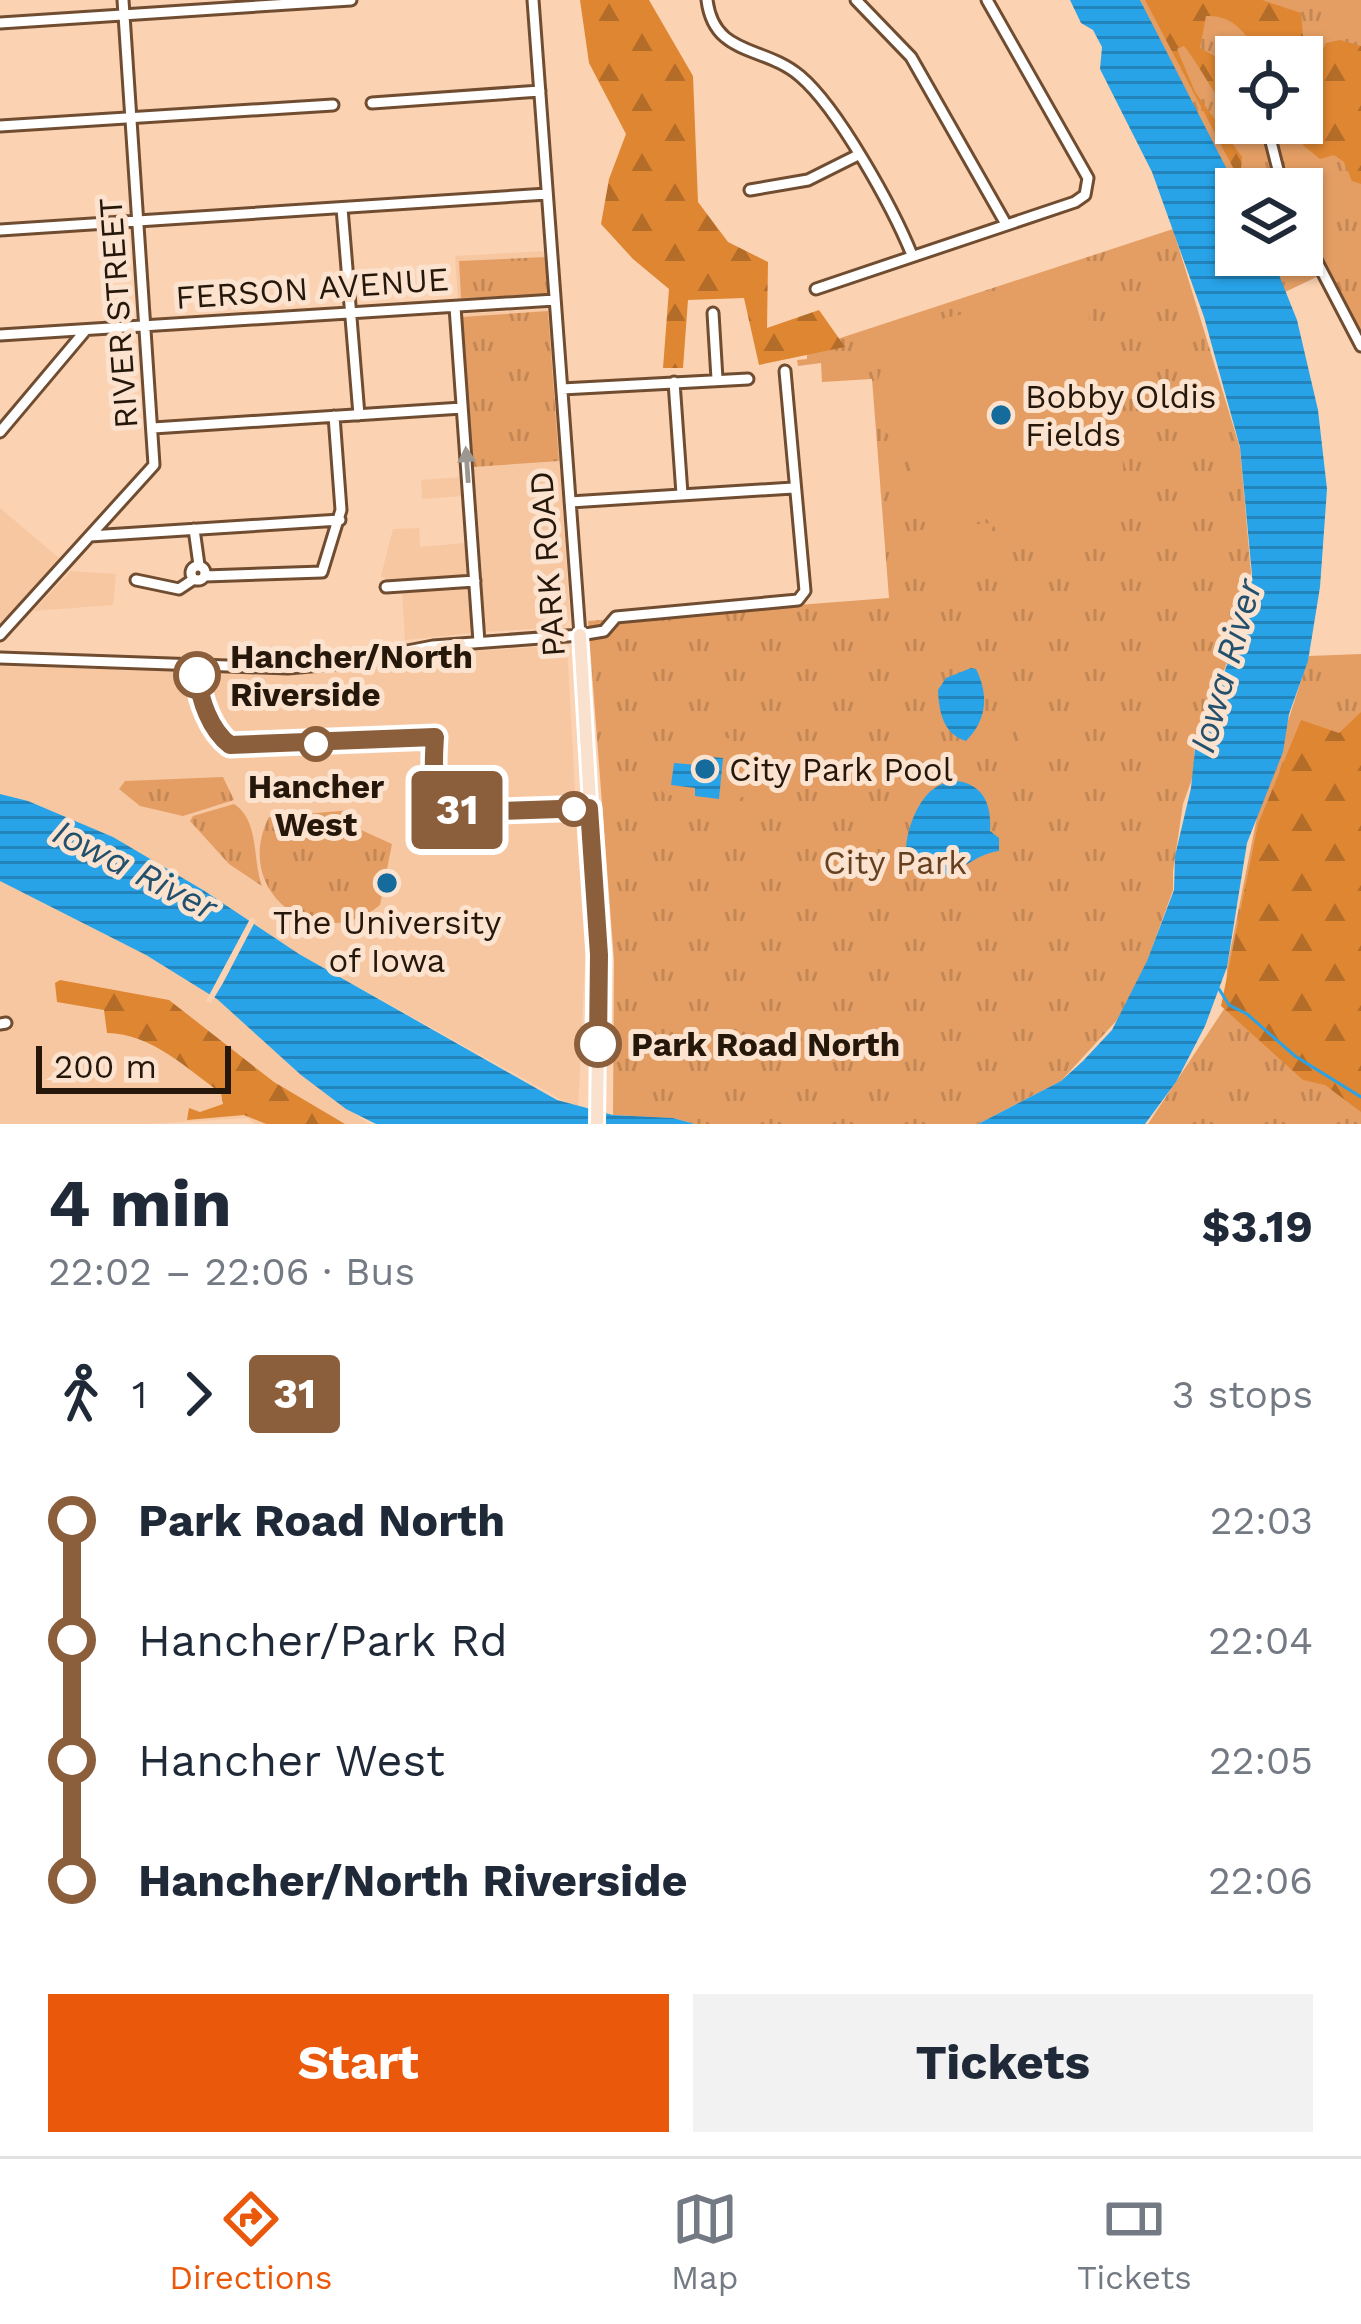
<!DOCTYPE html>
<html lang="en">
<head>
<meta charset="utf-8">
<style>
	body { margin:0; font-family:"Work Sans",sans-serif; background:#f2f2f3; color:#1f2937; height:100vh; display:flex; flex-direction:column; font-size:45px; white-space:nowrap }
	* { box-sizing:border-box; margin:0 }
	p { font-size:39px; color:#747a83 }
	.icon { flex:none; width:66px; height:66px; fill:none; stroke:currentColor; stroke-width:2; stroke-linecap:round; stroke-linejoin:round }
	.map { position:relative; height:1124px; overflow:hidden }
	.sheet { display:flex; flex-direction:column; background:#fff; flex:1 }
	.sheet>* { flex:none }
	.badge { padding:0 24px; border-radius:9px; font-size:42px; line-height:78px }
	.buttons { position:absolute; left:1215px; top:36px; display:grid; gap:24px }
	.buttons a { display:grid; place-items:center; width:108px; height:108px; border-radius:0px; background:#fff; box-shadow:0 3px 9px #0004; font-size:60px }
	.scale { position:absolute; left:36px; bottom:30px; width:195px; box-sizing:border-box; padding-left:12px; border:6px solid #26170b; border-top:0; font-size:33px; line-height:42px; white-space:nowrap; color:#26170b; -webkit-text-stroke:9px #fce3cf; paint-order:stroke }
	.map>.badge { position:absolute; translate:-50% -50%; box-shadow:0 0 0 6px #fff }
	.legs { display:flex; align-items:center; gap:18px; height:132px; padding:0 48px; font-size:39px }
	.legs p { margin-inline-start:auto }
	.head { display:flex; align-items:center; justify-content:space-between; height:204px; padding:0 48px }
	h1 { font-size:66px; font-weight:700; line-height:90px }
	.cta { display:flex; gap:24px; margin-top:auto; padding:24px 48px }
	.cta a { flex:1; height:138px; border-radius:0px; background:#ea580c; color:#fff; font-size:48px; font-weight:700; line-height:138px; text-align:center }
	.cta a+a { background:#f2f2f3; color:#1f2937 }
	ul { padding:0 48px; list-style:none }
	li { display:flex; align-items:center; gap:42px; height:120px; font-size:45px }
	li i { display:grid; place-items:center; width:18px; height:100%; margin:0 15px; background:currentColor }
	li i::after { content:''; width:30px; height:30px; margin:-15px; border:9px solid; border-radius:50%; background:#fff }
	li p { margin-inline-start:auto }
	li:first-child i { background:linear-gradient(#0000 50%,currentColor 0) }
	li:last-child i { background:linear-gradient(currentColor 50%,#0000 0) }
	.menu { display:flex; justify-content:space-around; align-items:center; height:168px; border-top:3px solid #e0e1e3; background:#fff; font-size:33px; color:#747a83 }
	.menu a { display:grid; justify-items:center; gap:6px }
	.menu .active { color:#ea580c }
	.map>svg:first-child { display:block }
	.built { fill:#f7c7a2 }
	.grass { fill:url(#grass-tufts); fill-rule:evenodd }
	.forest { fill:url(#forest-firs) }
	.garden { fill:#e49e64 }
	.water { fill:url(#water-rules) }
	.pier { fill:#fbd2b2 }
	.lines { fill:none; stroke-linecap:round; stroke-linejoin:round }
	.stream { stroke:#28a3e8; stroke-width:3 }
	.minor-casing { stroke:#704d31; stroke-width:15 }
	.major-casing { stroke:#fff; stroke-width:18 }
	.minor { stroke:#fff; stroke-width:9 }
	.major { stroke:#f9e1ce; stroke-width:12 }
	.oneway { fill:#9d9791 }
	.line-1-casing { stroke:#fff; stroke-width:27 }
	.line-1 { stroke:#8b5e3c; stroke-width:18 }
	.poi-dot { fill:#156c9c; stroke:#fce3cf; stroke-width:4.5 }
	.stop-1-dot { fill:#fff; stroke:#8b5e3c; stroke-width:6 }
	.labels { text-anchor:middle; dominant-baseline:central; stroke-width:10; stroke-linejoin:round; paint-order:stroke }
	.street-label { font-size:33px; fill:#26170b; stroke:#fce3cf }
	.poi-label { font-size:33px; fill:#26170b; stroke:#fce3cf; text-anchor:start }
	.stop-label { font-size:33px; font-weight:bold; fill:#26170b; stroke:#fce3cf; text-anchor:start }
	.park-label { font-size:33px; fill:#664121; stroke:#fce3cf }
	.water-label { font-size:36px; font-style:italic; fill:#23506d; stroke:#fce3cf }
</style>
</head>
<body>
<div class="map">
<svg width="1361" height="1124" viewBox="0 0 1361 1124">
	<defs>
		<pattern id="grass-tufts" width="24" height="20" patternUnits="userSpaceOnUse" patternTransform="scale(3)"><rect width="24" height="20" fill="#e49e64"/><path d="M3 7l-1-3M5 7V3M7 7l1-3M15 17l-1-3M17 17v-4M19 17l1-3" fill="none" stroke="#c38755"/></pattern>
		<pattern id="forest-firs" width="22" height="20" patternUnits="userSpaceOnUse" patternTransform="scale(3)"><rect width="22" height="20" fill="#de8632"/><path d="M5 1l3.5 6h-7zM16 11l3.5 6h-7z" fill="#b46d29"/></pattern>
		<pattern id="water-rules" width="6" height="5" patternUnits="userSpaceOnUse" patternTransform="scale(3)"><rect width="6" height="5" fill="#28a3e8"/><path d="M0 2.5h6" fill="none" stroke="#2284ba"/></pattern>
	</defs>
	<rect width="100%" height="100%" fill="#fbd2b2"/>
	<path class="built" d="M547 251 549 293 458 300 455 256Z
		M550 309 570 618 564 627 484 632 461 314Z
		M461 477 463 496 422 499 421 480Z
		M0 508 59 558 0 624Z
		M419 528 420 547 466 543 468 577 396 584 381 576 393 529Z
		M71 571 116 574 113 605 33 611Z
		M468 584 472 633 405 640 402 590Z
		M567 645 578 846 587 920 578 1109 299 954 203 890 113 837 28 801 0 794V666L292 674 327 673 434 654Z
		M0 881 146 955 217 999 301 1075 369 1124H255L247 1118 149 1124H0Z"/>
	<path class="grass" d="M1140 0H1361V335L1329 271 1283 293 1265 255H1302V189H1236V196ZM1236 57H1302V123H1236Z
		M1173 229 1240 448 1251 573 1241 627 1195 744 1193 776 1183 804 1173 871V890L1147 962 1118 1019 1061 1081 978 1124H695L673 1118 613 1115 614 960 588 621 889 598 872 379 822 382 821 363 798 366 797 360 807 359V349Z
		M546 257 548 294 461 298 459 261Z
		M548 311 559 461 473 467 462 317Z
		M1361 654V1124H1148L1226 1006 1227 967 1257 817 1309 656Z
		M223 777 234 800 183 816 140 806 119 789 125 781Z
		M234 804C260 821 252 859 262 886L229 864 190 821 193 816Z
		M351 810 359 829 392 844 380 905C317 956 231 892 269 817Z"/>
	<path class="forest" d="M580 0H649L693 76 698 202 728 242 768 262 767 328 819 310 845 347 759 365 744 298 688 300 683 368H663L669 289 633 259 601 224 609 179 626 134 589 63Z
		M1145 0H1262L1301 13 1303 36 1296 57H1246L1254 46C1241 28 1230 15 1206 16L1200 48 1222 60 1236 61V118C1214 98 1203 70 1184 46L1177 49 1195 92 1242 157 1240 181Z
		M1340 40 1361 46V184L1352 181 1344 162 1334 155 1320 159 1304 146 1289 123H1302V75L1318 60 1326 43Z
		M1361 712V1112L1325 1085 1303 1080 1221 1006 1258 824 1301 720 1339 733Z
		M60 980 169 1000 274 1082 345 1124H266L244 1115 187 1120 189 1108 200 1112 223 1104 221 1093C186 1068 152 1034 107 1033L104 1010 57 1002 55 983Z"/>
	<path class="garden" d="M1070 275 1081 288 1097 346 1120 398 1124 491 1115 517 1100 537 1039 550 1020 549 991 524 993 569 923 575 919 530 990 523 984 516 917 493 909 457 885 431 875 388 885 360 900 341 939 325 944 318 964 314 1058 276Z
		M1033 704 1037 748 1021 750 1017 706Z
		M732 738 730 758 753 760 751 798 741 797 733 812 722 811 719 804 665 794 656 785V761L682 740Z"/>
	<path class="water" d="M1070 0H1140L1237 189 1236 255H1271L1297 320 1318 410 1327 489 1320 587 1308 661 1289 714 1283 752 1247 843 1227 967 1205 1026 1176 1082 1145 1124H978L1061 1081 1083 1061 1112 1030 1147 961 1174 890 1175 856 1191 788 1195 749 1241 628 1252 575 1240 447 1204 317 1152 172 1100 69 1102 47 1093 30 1081 23Z
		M971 668 976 669C989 695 987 720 966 741 943 734 939 712 938 690L946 678Z
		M699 756 723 758 719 799 695 796V788L671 785 674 763 698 765Z
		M950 780C982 782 992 802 990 831L999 838V851C972 854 956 880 928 877 890 872 910 814 926 796 932 788 942 784 950 780Z
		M0 794 28 801 113 837 203 890 299 954 557 1100 613 1115 673 1118 695 1124H376L346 1109 301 1075 217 999 146 955 0 881Z"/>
	<path class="pier" d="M251 917 256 920 223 983 211 1003 206 1001Z"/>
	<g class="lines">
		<path class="stream" d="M1219 989 1229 1005 1247 1014 1295 1056 1361 1097"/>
		<defs>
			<path id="minor" d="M533 0 580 635
				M707 0C714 57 764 45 800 76 838 108 893 208 912 255
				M856 0 911 57 1006 224
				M0 23 351 0
				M372 103 540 91
				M0 126 333 105
				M1269 134 1283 189
				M750 190 808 180 858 155
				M342 208 359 415
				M0 230 547 194
				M1302 233 1361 346
				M816 289 1075 202 1085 195 1088 178 987 0
				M455 307 479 642
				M713 313 717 379
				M0 335 555 300
				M674 382 682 494
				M562 389 748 379
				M153 428 462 408
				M0 432 85 331
				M570 502 793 488
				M194 529 199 565
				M90 536 340 520
				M191 573a7 7 0 1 1 14 0a7 7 0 1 1-14 0Z
				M205 576 322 572 341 510 334 416
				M136 580 179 589 194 579
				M386 587 475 581
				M0 635 154 465 123 0
				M0 658 288 668 345 663 433 646 580 635 604 631 616 617 798 600 805 591 785 371
				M0 1024 6 1023"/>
			<path id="major" d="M580 635 599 955 597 1124"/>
		</defs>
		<use href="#minor" class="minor-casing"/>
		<use href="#major" class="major-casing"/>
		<use href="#minor" class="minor"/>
		<use href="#major" class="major"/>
	</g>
	<defs><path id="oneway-solid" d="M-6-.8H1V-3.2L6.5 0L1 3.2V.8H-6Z" transform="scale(3)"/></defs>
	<use class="oneway" href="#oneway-solid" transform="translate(467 465) rotate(-94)"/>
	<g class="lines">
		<defs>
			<path id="line-1" d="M197 675C200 700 210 730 230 745L435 737C433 769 429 807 468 812L589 808 599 955 598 1044"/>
		</defs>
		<use href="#line-1" class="line-1-casing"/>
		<use href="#line-1" class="line-1"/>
	</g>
	<g class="poi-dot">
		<circle cx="1001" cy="415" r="12"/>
		<circle cx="705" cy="769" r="12"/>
		<circle cx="387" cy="883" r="12"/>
	</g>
	<g class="stop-1-dot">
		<circle cx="197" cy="675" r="21"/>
		<circle cx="316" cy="744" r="15"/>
		<circle cx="574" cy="809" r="15"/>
		<circle cx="598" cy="1044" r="21"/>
	</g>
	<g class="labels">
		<g class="street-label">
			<text transform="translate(312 288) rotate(-4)">FERSON AVENUE</text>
			<text transform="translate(118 313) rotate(-94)">RIVER STREET</text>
			<text transform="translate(547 564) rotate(-94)">PARK ROAD</text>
		</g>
		<g class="poi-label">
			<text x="1025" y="396">Bobby Oldis<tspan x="1025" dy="38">Fields</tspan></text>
			<text x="729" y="769">City Park Pool</text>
			<text x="387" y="922" text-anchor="middle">The University<tspan x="387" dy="38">of Iowa</tspan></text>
		</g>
		<g class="stop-label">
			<text x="230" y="656">Hancher/North<tspan x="230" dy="38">Riverside</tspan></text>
			<text x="316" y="786" text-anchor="middle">Hancher<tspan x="316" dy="38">West</tspan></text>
			<text x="631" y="1044">Park Road North</text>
		</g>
		<g class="park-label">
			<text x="895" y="862">City Park</text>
		</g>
		<g class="water-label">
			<text transform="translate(1226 666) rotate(-74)">Iowa River</text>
			<text transform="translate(135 870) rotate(27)">Iowa River</text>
		</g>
	</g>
</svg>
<div class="buttons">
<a><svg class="icon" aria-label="locate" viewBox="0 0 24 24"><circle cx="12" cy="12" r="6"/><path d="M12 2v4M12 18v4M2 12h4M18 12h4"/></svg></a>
<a><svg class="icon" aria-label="layers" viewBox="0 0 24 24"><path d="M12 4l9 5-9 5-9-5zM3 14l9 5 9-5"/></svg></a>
</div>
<div class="scale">200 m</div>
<b class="badge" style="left:457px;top:810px;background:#8b5e3c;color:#fff">31</b>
</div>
<section class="sheet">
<div class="head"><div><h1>4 min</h1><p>22:02 – 22:06 · Bus</p></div><b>$3.19</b></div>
<div class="legs"><svg class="icon" aria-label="walk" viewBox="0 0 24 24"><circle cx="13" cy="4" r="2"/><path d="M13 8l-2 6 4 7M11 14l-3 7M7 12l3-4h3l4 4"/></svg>1<svg class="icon" aria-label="forward" viewBox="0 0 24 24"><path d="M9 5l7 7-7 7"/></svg><b class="badge" style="background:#8b5e3c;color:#fff">31</b><p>3 stops</p></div>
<ul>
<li><i style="color:#8b5e3c"></i><b>Park Road North</b><p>22:03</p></li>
<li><i style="color:#8b5e3c"></i><span>Hancher/Park Rd</span><p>22:04</p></li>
<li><i style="color:#8b5e3c"></i><span>Hancher West</span><p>22:05</p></li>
<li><i style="color:#8b5e3c"></i><b>Hancher/North Riverside</b><p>22:06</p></li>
</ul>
<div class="cta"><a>Start</a><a>Tickets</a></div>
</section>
<nav class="menu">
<a class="active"><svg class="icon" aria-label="directions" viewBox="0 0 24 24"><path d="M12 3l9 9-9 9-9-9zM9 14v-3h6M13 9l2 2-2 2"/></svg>Directions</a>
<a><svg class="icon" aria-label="map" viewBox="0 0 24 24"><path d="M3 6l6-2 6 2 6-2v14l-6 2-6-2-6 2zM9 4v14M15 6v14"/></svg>Map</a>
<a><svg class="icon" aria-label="tickets" viewBox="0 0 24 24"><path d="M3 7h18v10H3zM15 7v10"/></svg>Tickets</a>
</nav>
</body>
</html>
